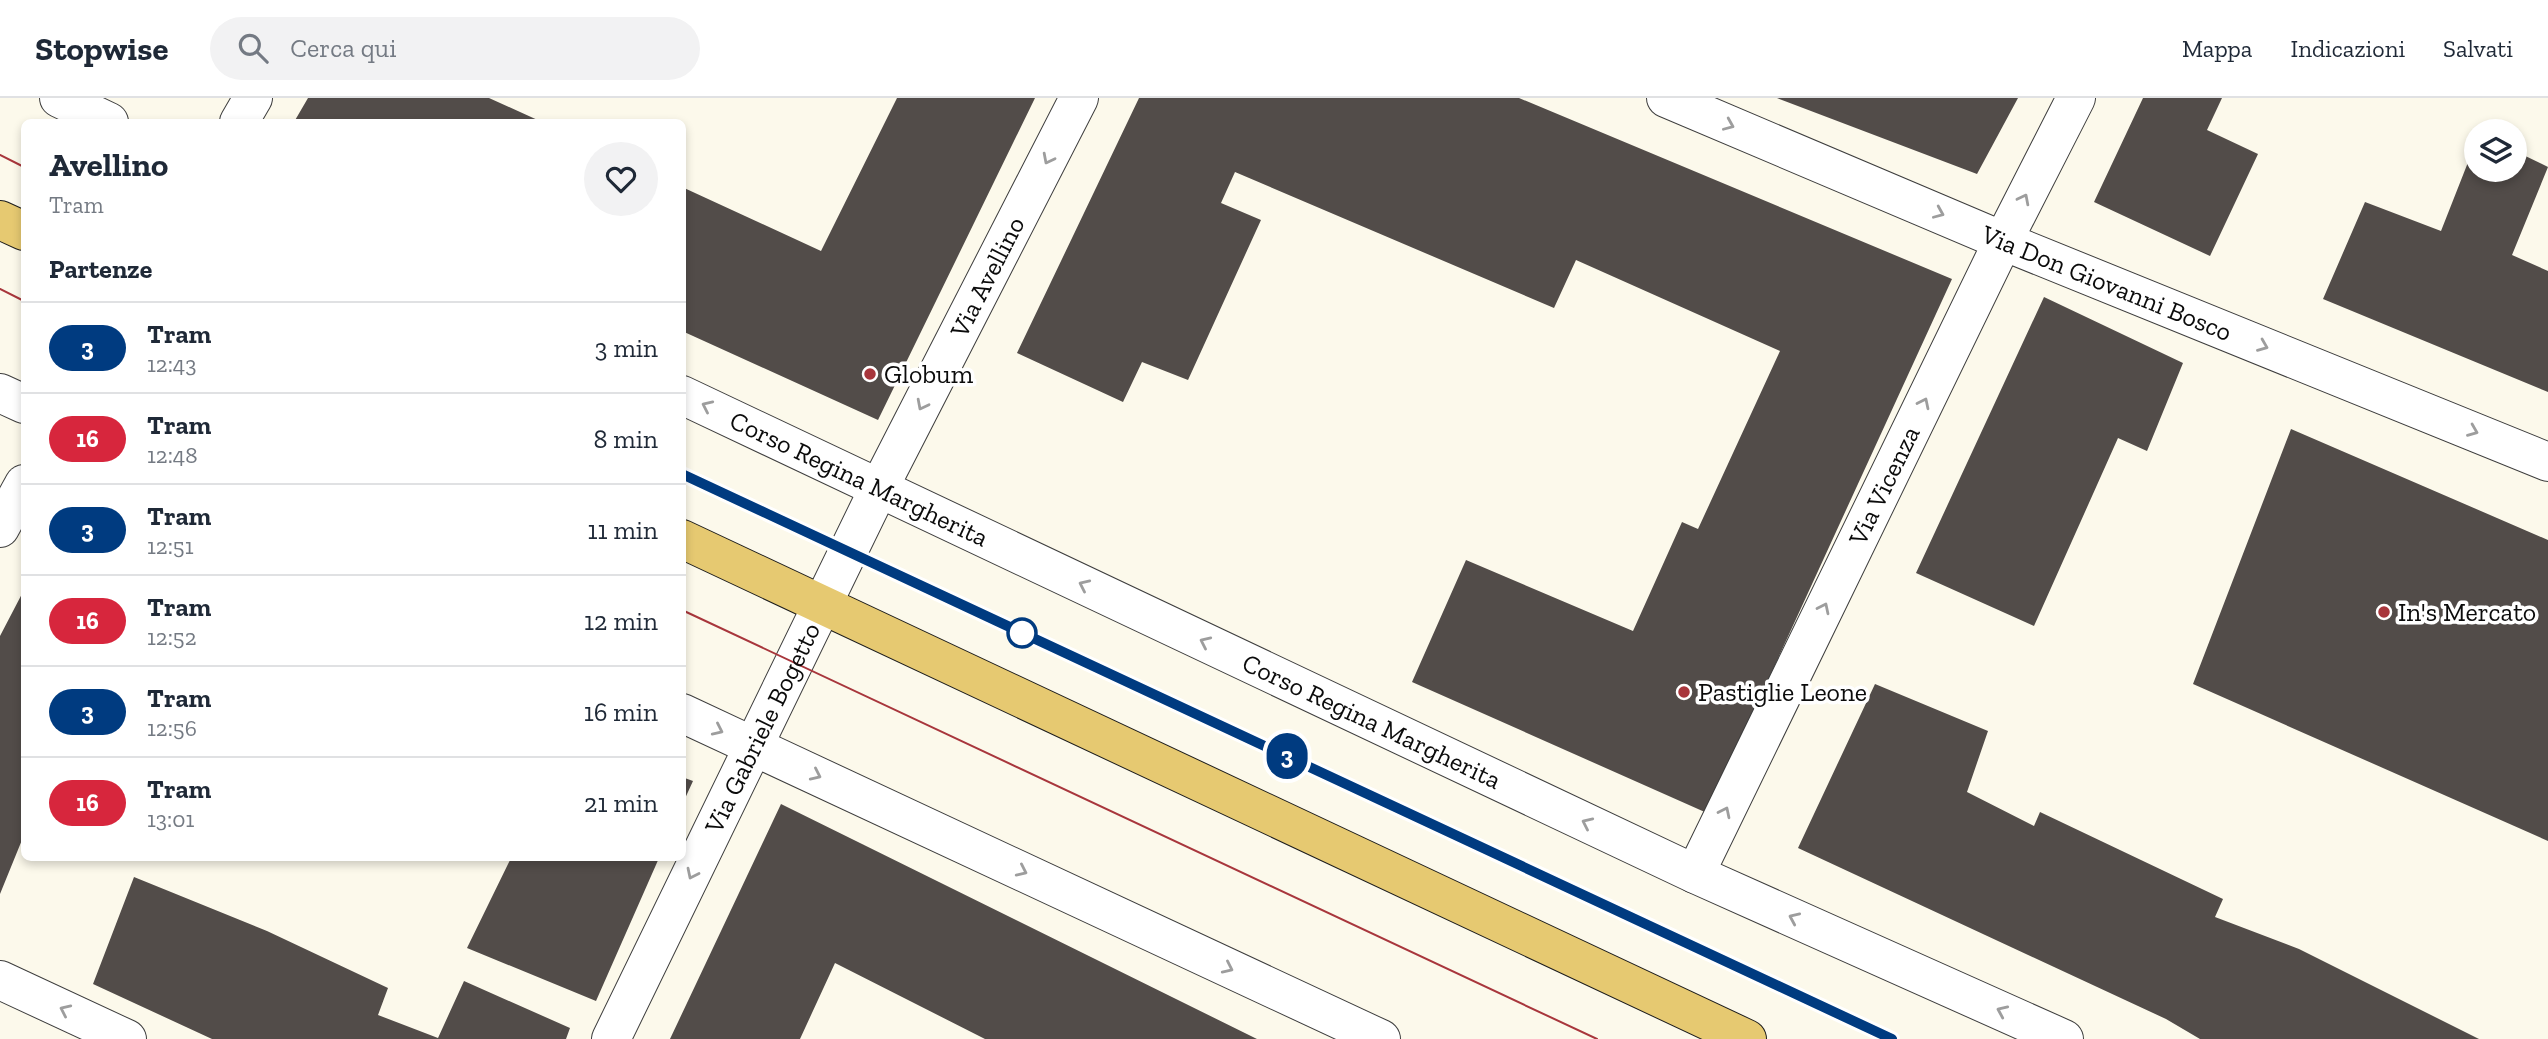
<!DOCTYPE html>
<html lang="it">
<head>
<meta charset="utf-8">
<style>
	body { margin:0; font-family:"Zilla Slab",serif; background:#f2f2f3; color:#1f2937; height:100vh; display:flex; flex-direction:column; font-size:26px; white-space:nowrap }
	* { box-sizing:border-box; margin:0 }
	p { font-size:23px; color:#747a83 }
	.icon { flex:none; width:38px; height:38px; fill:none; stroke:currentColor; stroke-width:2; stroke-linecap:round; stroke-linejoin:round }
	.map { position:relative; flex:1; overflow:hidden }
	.panel { position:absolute; left:21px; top:21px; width:665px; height:742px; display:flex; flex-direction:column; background:#fff; border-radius:10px; box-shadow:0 4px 10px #0003 }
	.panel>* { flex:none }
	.badge { padding:0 14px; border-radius:23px; font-size:24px; line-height:46px }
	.fabs { position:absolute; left:2464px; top:21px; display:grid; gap:14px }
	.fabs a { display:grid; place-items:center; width:63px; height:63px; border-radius:50%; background:#fff; box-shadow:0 4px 10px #0003; font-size:35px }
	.map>.badge { position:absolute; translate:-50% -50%; box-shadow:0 0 0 4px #fff }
	h2 { padding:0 28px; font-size:26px; line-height:63px }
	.round { display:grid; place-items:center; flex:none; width:74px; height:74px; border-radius:37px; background:#f2f2f3 }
	.headline { display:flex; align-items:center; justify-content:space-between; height:119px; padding:0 28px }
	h1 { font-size:33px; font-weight:700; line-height:52px }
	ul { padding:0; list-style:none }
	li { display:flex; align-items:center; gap:21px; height:91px; padding:0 28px; border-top:2px solid #e0e1e3 }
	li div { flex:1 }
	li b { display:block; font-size:26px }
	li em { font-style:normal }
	li .badge { min-width:77px; font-weight:700; text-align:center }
	header { display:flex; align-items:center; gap:42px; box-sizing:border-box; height:98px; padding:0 35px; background:#fff; border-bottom:2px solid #e0e1e3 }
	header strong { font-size:33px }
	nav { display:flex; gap:38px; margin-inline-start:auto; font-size:24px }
	.search { width:490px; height:63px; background:#f2f2f3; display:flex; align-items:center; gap:18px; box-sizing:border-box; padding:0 24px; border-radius:38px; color:#747a83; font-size:26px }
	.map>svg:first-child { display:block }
	.building { fill:#524c49 }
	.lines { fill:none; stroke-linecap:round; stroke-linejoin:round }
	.minor-casing { stroke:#3e3e3e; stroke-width:40 }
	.primary-casing { stroke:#1c1c1c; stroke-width:40 }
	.minor { stroke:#fff; stroke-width:38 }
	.primary { stroke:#e6c971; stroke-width:38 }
	.tram { stroke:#a8363c; stroke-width:2 }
	.oneway { stroke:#9d9d9d }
	.line-casing { stroke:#fff; stroke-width:16 }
	.line { stroke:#003b80; stroke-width:10 }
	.poi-dot { fill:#a8363c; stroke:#fff; stroke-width:2.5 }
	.stop-dot { fill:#fff; stroke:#003b80; stroke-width:3.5 }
	.labels { text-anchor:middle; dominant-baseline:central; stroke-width:7; stroke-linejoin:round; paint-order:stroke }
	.street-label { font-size:26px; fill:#0b0b0b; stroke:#fff }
	.poi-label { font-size:26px; fill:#0b0b0b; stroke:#fff; text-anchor:start }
</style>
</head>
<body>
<header>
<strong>Stopwise</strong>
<div class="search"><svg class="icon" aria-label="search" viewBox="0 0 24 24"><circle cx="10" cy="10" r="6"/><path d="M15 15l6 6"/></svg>Cerca qui</div>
<nav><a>Mappa</a><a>Indicazioni</a><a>Salvati</a></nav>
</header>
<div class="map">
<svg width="2548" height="941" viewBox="0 0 2548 941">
	<rect width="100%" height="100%" fill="#fcf9eb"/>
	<path class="building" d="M308 0H489L542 24H294Z
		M897 0H1035L878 322 682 233V89L821 153Z
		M1139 0H1519L1952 181 1707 715 1412 584 1466 462 1633 533 1682 424 1698 431 1780 253 1576 162 1554 210 1235 74 1221 105 1261 122 1188 282 1142 264 1123 304 1017 255Z
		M1777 0H2018L1977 76Z
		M2143 0H2222L2207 32 2258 56 2210 158 2094 104Z
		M2476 44V72H2515V53L2548 69 2512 157 2548 173V294L2323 201 2365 104 2441 133Z
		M2044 199 2183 265 2147 353 2118 340 2034 528 1916 475Z
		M2291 331 2548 442V743L2193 586Z
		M24 492V737L0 796V538Z
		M1875 586 1988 633 1967 694 2034 728 2040 714 2223 801 2215 819 2299 851 2479 941H2200L2166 921 1798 750Z
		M682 679 693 683 682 707Z
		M781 706 1257 941H985L835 865 800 941H670Z
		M511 760H659L596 903 467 850Z
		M134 779 267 833 388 890 378 917 438 940 464 883 570 930 566 941H212L93 886Z"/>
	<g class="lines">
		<defs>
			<g id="minor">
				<path d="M59 0 109 24"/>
				<path id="s1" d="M1666 0 2003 143 2548 364"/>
				<path d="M239 24 253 0"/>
				<path d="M0 295 24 306"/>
				<path id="s2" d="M682 297 1695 776 2064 941"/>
				<path d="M0 430 24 386"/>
				<path d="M682 615 1381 941"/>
				<path id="s3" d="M1695 776 2003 143 2076 0"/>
				<path d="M0 882 127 941"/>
				<path id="s4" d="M611 941 879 390 1079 0"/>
			</g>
			<path id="primary" d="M0 122 24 133
				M682 441 1747 941"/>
		</defs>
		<use href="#minor" class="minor-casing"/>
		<use href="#primary" class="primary-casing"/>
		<use href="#minor" class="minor"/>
		<use href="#primary" class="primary"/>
		<path class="tram" d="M0 57 24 69
			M0 191 24 203
			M682 376 1892 941
			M682 512 1597 941"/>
	</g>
	<defs><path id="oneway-chevron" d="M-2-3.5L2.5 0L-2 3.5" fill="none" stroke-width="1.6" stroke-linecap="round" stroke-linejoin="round" transform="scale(1.75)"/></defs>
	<g class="oneway">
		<use href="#oneway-chevron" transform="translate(1729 27) rotate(23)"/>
		<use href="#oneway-chevron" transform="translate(1048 61) rotate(117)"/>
		<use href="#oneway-chevron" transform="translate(2024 101) rotate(-63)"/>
		<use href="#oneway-chevron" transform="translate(1939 115) rotate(23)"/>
		<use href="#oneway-chevron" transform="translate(2263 248) rotate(22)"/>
		<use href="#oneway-chevron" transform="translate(1924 305) rotate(-64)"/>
		<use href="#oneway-chevron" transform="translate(922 307) rotate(117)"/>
		<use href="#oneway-chevron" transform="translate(707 308) rotate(-155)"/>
		<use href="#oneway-chevron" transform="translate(2473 333) rotate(22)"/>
		<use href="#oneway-chevron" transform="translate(1084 487) rotate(-155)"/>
		<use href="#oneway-chevron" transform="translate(1824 510) rotate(-64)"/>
		<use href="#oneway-chevron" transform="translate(1205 544) rotate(-155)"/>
		<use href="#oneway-chevron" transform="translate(718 632) rotate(25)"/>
		<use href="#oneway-chevron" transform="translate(816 677) rotate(25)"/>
		<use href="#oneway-chevron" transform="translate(1725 714) rotate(-64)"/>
		<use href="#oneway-chevron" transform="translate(1587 725) rotate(-155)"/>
		<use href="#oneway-chevron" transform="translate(1022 773) rotate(25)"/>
		<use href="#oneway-chevron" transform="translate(692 776) rotate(116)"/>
		<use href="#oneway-chevron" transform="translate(1794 820) rotate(-156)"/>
		<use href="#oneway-chevron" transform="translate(1228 870) rotate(25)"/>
		<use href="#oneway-chevron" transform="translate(65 912) rotate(-155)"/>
		<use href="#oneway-chevron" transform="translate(2002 913) rotate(-156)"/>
	</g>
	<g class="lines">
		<defs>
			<path id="line" d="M682 376 1892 941"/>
		</defs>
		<use href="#line" class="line-casing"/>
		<use href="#line" class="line"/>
	</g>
	<g class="poi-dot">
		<circle cx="870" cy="276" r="7"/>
		<circle cx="2384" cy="514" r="7"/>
		<circle cx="1684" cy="594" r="7"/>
	</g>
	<circle class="stop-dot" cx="1022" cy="535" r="14"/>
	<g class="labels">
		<g class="street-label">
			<text stroke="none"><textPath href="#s4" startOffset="850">Via Avellino</textPath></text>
			<text stroke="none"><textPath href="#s1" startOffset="478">Via Don Giovanni Bosco</textPath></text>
			<text stroke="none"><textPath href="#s2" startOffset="196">Corso Regina Margherita</textPath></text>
			<text stroke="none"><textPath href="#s3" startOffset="432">Via Vicenza</textPath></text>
			<text stroke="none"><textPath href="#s2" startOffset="763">Corso Regina Margherita</textPath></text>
			<text stroke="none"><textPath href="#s4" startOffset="346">Via Gabriele Bogetto</textPath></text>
		</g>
		<g class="poi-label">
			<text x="884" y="276">Globum</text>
			<text x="2398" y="514">In's Mercato</text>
			<text x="1698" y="594">Pastiglie Leone</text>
		</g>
	</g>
</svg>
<div class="fabs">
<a><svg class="icon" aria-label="layers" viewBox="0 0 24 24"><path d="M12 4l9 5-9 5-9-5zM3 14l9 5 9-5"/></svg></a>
</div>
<b class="badge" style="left:1287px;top:658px;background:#003b80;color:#fff">3</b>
<section class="panel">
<div class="headline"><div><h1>Avellino</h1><p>Tram</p></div><a class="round"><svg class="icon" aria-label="heart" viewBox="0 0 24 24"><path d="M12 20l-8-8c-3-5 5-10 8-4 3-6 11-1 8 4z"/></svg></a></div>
<h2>Partenze</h2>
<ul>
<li><span class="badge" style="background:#003b80;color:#fff">3</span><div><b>Tram</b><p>12:43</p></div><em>3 min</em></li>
<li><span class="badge" style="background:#d7263d;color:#fff">16</span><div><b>Tram</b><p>12:48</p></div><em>8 min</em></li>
<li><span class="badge" style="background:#003b80;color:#fff">3</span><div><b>Tram</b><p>12:51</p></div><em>11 min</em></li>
<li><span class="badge" style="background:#d7263d;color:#fff">16</span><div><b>Tram</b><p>12:52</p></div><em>12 min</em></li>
<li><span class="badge" style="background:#003b80;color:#fff">3</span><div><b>Tram</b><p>12:56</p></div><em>16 min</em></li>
<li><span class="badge" style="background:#d7263d;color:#fff">16</span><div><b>Tram</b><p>13:01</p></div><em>21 min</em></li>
</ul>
</section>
</div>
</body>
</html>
